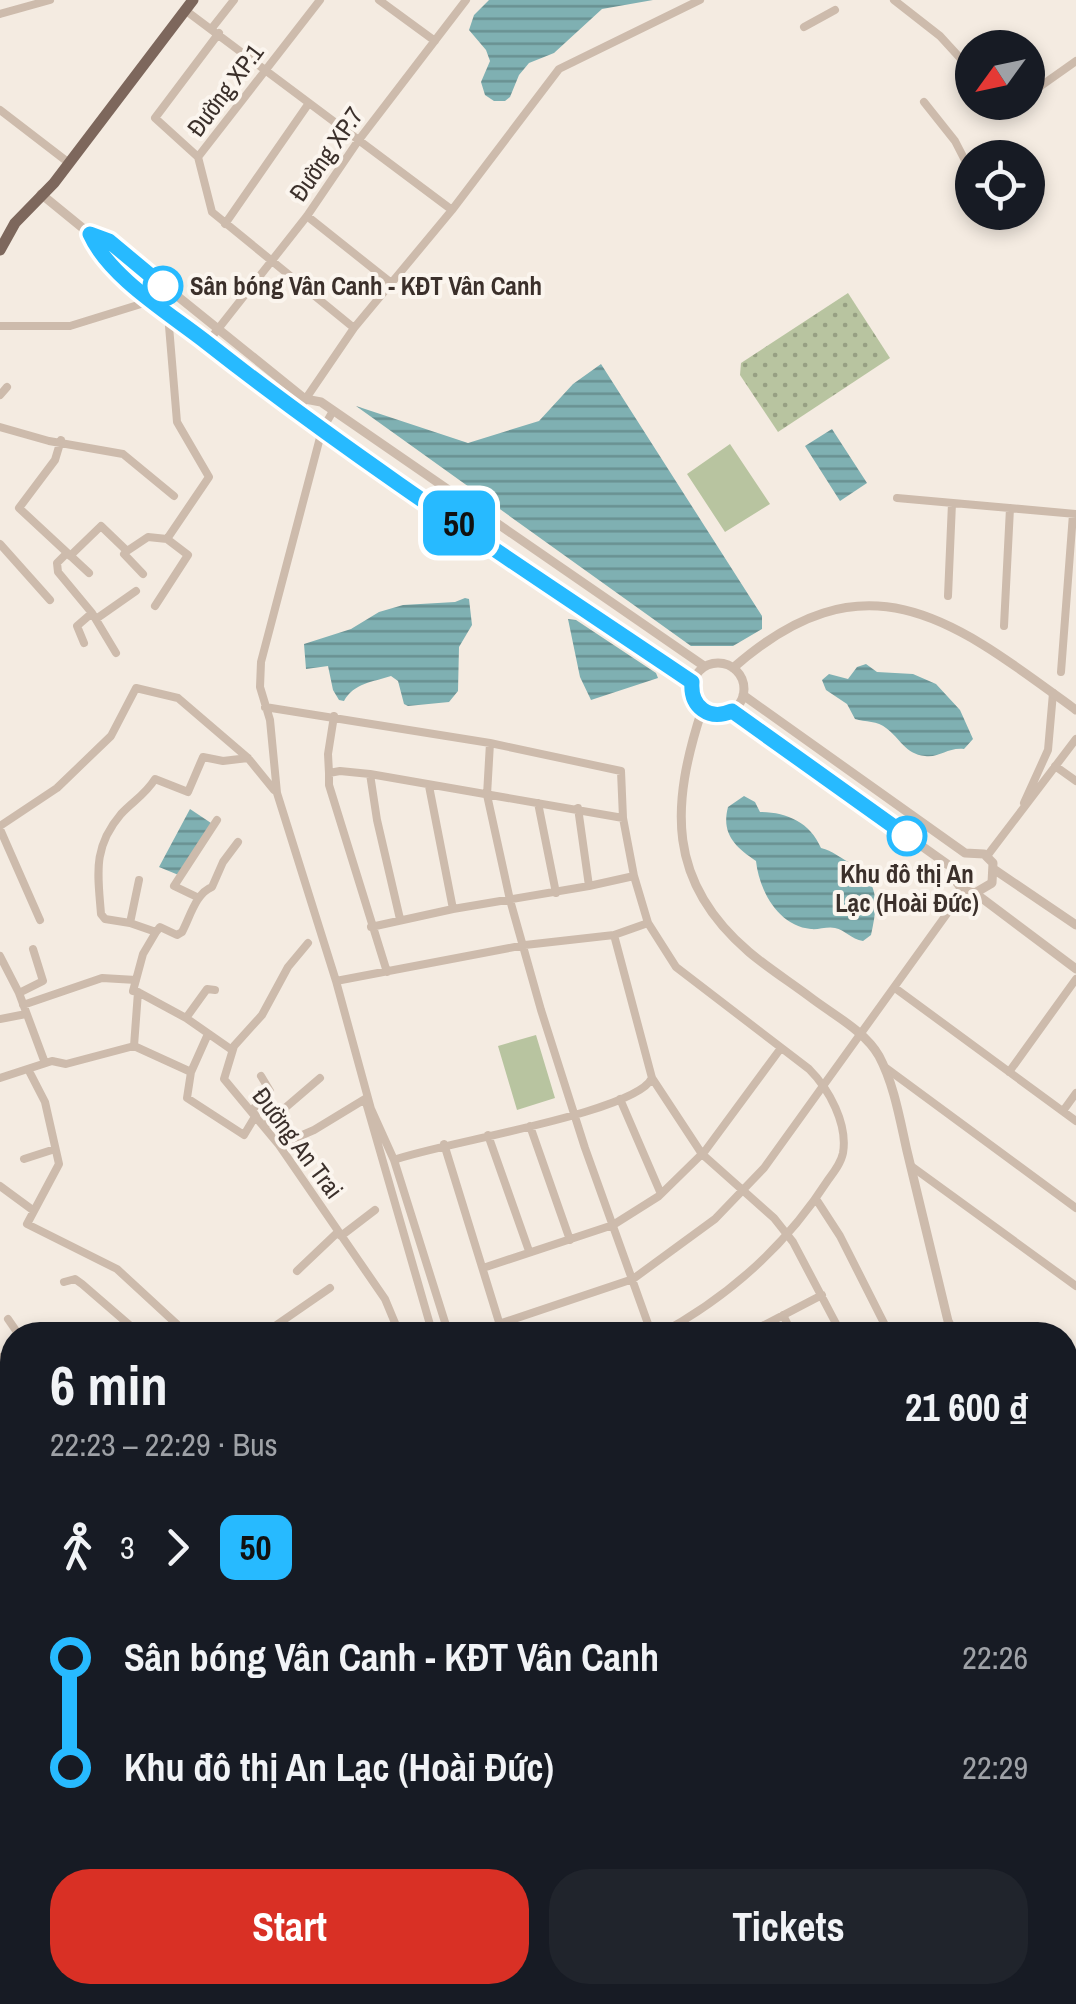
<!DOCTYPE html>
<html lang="en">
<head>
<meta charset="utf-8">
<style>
	body { margin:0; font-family:"Archivo Narrow",sans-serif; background:#20242c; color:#f1f3f6; height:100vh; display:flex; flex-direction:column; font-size:38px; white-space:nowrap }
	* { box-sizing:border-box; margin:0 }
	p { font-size:32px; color:#9ea1a6 }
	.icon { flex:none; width:55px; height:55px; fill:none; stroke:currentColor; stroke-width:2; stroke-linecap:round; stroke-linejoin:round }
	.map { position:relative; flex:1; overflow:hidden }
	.drawer { position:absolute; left:0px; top:1322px; width:1078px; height:682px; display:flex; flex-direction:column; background:#171b24; border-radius:40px 40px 0 0; box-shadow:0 5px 15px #0003 }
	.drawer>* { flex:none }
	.badge { padding:0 20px; border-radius:15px; font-size:35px; line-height:65px }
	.needle { width:65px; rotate:237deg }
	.fabs { position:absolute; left:955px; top:30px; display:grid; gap:20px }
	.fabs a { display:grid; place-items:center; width:90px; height:90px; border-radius:50%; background:#171b24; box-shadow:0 5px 15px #0003; font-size:50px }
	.map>.badge { position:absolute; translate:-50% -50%; box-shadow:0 0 0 5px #fff }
	.legs { display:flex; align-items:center; gap:15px; height:110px; padding:0 50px; font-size:32px }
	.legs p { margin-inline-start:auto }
	.head { display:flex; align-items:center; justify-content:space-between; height:170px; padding:0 50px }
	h1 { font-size:55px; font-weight:800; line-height:75px }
	.action { display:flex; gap:20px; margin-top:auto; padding:20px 50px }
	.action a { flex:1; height:115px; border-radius:40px; background:#d93025; color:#fff; font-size:40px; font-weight:800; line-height:115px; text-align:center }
	.action a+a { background:#20242c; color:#f1f3f6 }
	ul { padding:0 50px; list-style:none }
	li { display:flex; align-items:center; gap:35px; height:110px; font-size:38px }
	li i { display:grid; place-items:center; width:15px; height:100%; margin:0 12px; background:currentColor }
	li i::after { content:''; width:25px; height:25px; margin:-12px; border:8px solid; border-radius:50%; background:#171b24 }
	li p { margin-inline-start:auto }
	li:first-child i { background:linear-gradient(#0000 50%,currentColor 0) }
	li:last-child i { background:linear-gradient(currentColor 50%,#0000 0) }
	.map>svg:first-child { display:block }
	.grass { fill:url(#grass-dots) }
	.park { fill:#b8c4a0 }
	.water { fill:url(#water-rules) }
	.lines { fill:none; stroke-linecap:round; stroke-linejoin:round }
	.stream { stroke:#7fb0b2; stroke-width:2.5 }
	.minor { stroke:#cdbbac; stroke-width:8 }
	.tertiary { stroke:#cdbbac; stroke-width:9 }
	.primary { stroke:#7d675c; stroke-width:11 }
	.line-1-casing { stroke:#fff; stroke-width:22 }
	.line-1 { stroke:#27baff; stroke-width:15 }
	.stop-1-dot { fill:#fff; stroke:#27baff; stroke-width:5 }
	.labels { text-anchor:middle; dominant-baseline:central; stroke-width:8; stroke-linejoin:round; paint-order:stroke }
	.street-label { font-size:25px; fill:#3b302b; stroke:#fbf5ee }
	.stop-label { font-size:25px; font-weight:bold; fill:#3b302b; stroke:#fbf5ee; text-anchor:start }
</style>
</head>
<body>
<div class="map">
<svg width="1076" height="2004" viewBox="0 0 1076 2004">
	<defs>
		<pattern id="grass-dots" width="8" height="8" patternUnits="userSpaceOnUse" patternTransform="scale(2.5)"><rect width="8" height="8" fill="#b8c4a0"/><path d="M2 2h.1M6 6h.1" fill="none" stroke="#97a083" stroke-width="1.8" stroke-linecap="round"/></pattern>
		<pattern id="water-rules" width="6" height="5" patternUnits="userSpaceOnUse" patternTransform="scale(2.5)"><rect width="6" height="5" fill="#7fb0b2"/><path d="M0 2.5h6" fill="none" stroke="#699091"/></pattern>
	</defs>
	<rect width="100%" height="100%" fill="#f4ebe1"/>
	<path class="grass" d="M848 293 890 358 778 432 740 375 741 363Z"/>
	<path class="park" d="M730 444 770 504 725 532 687 474Z
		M536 1035 555 1098 517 1110 498 1046Z"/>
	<path class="water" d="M489 0H653L602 9 554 53 529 63 519 75 510 97 505 101H494L485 95 481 82 490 61 486 50 469 30 474 15Z
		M601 364 762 616V629L733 646H691L356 406 468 443 539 421 573 384Z
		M832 429 867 483 840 501 805 446Z
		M465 598 469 599 472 625 459 647 458 691 449 702 408 706 404 704 398 681 391 676C373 682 354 683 344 701L339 700 333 690 328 666 306 669 304 644 351 629 379 612 403 605 455 602Z
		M568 619 576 620 656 673 658 678 591 700 580 677Z
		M866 664 877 672 913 674 936 684 960 710 973 739 964 749C948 747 940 758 925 756 905 754 900 738 886 728 878 721 865 722 855 719L847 704 826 690 822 680 829 674 848 679 857 667Z
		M744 796 755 802 760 812C786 812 810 822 821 848 833 851 839 857 850 863 880 880 878 904 871 935L863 941C851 939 845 930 835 928 828 926 818 930 811 929 778 926 759 890 756 861 735 847 721 834 728 807Z
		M190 809 214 825 181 876 159 867Z"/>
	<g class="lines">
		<path class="stream" d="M1065 1666 1076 1655
			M812 2004 815 1992"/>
		<path class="minor" d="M379 0 435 41
			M894 0 940 36 972 71
			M185 10 452 210
			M0 14 50 0
			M804 27 835 10
			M212 28 234 0
			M219 33 155 118 198 157 212 212 354 328
			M1028 95 1076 61
			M924 102 955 141 972 174
			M1003 102 1008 109 1017 102
			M0 110 69 163
			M198 157 320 0
			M307 216 390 282
			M225 224 309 103
			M0 326H70L141 304 148 297
			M207 343 307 216 358 141 466 0
			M0 395 7 387
			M333 411 322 430 261 662 260 687 270 720 277 793 336 981 371 1109 394 1160 449 1335
			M296 413 354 328 452 210 559 69 700 0
			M0 427 49 441 123 454 174 496
			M61 440 55 460 19 508 89 573
			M897 498 1076 514
			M0 544 50 600
			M127 551 124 554 143 574
			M67 553 57 563 58 572 92 613 116 653
			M70 556 101 526 127 551 148 537 167 539
			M948 596 952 503
			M155 606 188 555 167 539 209 477 177 422 169 326 175 319
			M96 619 136 591
			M1004 626 1010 508
			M84 643 77 626 92 613
			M1061 672 1073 514
			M265 707 490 743 621 771 623 818 634 876 648 923 676 967 809 1069C829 1089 848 1124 843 1153 841 1163 834 1172 828 1180 785 1247 727 1298 658 1335
			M490 743 487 795 510 900 541 1010 585 1148 652 1335
			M1055 766 1076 781
			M329 773 328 754 334 716
			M370 774 377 820 400 919
			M429 786 453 909
			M538 803 556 893
			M1024 803 1048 750 1053 693
			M0 826 57 788 111 736 136 688 178 698 248 758 274 790
			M0 829 40 920
			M987 856 1076 739
			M139 880 130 923 156 932 160 927 177 935 182 932C190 917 196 893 212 887L223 862 238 842
			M589 886 634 876
			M199 898 174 886 217 820
			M130 923 105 919 101 914C98 875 92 848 121 814 133 801 145 795 155 779L188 792 203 757 223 761 248 758
			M648 923 614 935 652 1078 702 1154 774 1218 793 1242 842 1335
			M371 927 453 909 589 886 578 808
			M308 943 288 967 262 1015 234 1046 224 1079 279 1145 385 1299 400 1335
			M0 956 19 993 45 1063
			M387 972 329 785V773L340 771 370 774 623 818
			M336 981 525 945 614 935
			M895 988 1076 1121
			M138 992 186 1018 232 1050
			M19 993 43 981 33 949
			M23 1005 102 978 136 980
			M186 1018 207 989 215 990
			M0 1019 26 1014
			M208 1034 191 1072 187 1098 244 1135 256 1115
			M134 1046 138 992 133 991 143 954 156 932
			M886 1068 1076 1208
			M28 1069 45 1102 59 1164 27 1224 117 1269 181 1328 178 1335
			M1009 1072 1076 979
			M0 1078 52 1061 66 1064 134 1046 191 1072
			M620 1099 661 1194
			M252 1110 270 1091 261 1076
			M1063 1111 1076 1093
			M264 1126 320 1078
			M530 1126 570 1240
			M488 1135 529 1251
			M444 1144 503 1335
			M279 1145 314 1130 365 1099 433 1335
			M24 1159 55 1149
			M394 1160C439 1143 636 1113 652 1078
			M911 1166 1076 1286
			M0 1186 34 1211
			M816 1199 840 1236 890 1335
			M341 1236 375 1210
			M483 1268 613 1225 659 1196 705 1151 781 1048
			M297 1271 338 1232
			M64 1282 75 1279 82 1284 141 1335
			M783 1315 793 1335
			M8 1319 19 1335
			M262 1335 330 1288
			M466 1335 633 1279 715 1219 764 1168 964 890
			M745 1335 822 1295
			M0 1357 12 1371
			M0 1413 12 1425
			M0 1534 12 1558
			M1065 1546 1076 1543
			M1065 1564 1076 1560
			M0 1575 12 1573
			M0 1607 12 1603
			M0 1637 12 1634
			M0 1683 12 1678
			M0 1717 12 1711
			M0 1753 12 1746
			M0 1803 12 1798
			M0 1829 3 1835 0 1837
			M0 1940 12 1943
			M81 1992 84 2004
			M106 1992 110 2004
			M168 2004 184 1992
			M281 2004 288 1992
			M1009 2004 1019 1992"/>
		<path class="tertiary" d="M41 194 90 234 109 241 305 399 321 402 704 666
			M90 234 99 254 296 413 692 682
			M692 689a26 26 0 1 1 52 0a26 26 0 1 1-52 0Z
			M733 668C868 549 956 622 1076 710
			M702 710C671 805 666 881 749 952 768 968 790 982 810 997 832 1014 865 1031 879 1056 894 1084 900 1120 907 1151 921 1207 934 1264 948 1321L955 1335
			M732 711 954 869C954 883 961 891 975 893L992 883 993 863 984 854 965 853 743 695
			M995 870 1076 925
			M975 893 1076 969
			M1065 1423 1076 1431
			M307 1992 321 2004
			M9 2004 44 1992"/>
		<path class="primary" d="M0 250 15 223 54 183 193 0"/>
	</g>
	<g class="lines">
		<defs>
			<path id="line-1" d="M163 286 109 241 90 234C109 277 169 313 206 342 361 464 529 572 692 682 690 707 709 721 732 711L907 836"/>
		</defs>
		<use href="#line-1" class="line-1-casing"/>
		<use href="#line-1" class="line-1"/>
	</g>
	<g class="stop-1-dot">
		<circle cx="163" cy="286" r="18"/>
		<circle cx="907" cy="836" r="18"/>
	</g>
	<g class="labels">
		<g class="street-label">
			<text transform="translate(225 90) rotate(-53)">Đường XP.1</text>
			<text transform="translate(326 154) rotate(-55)">Đường XP.7</text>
			<text transform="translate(298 1143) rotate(53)">Đường An Trai</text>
		</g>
		<g class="stop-label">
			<text x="190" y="286">Sân bóng Vân Canh - KĐT Vân Canh</text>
			<text x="907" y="874" text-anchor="middle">Khu đô thị An<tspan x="907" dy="29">Lạc (Hoài Đức)</tspan></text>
		</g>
	</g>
</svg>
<div class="fabs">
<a><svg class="needle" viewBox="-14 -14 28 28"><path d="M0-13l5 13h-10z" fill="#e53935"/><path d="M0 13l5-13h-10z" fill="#9ea1a6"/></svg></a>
<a><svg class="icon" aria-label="locate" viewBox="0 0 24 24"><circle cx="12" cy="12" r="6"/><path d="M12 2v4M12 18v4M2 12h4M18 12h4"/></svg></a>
</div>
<b class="badge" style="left:459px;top:523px;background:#27baff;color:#111">50</b>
<section class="drawer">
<div class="head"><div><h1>6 min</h1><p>22:23 – 22:29 · Bus</p></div><b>21 600 ₫</b></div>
<div class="legs"><svg class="icon" aria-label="walk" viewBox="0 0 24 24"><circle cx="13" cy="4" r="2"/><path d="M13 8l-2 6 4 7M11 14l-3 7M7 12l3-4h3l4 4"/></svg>3<svg class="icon" aria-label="forward" viewBox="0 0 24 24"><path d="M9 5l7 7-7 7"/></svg><b class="badge" style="background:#27baff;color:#111">50</b></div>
<ul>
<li><i style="color:#27baff"></i><b>Sân bóng Vân Canh - KĐT Vân Canh</b><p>22:26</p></li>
<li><i style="color:#27baff"></i><b>Khu đô thị An Lạc (Hoài Đức)</b><p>22:29</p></li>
</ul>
<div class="action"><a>Start</a><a>Tickets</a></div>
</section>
</div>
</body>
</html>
